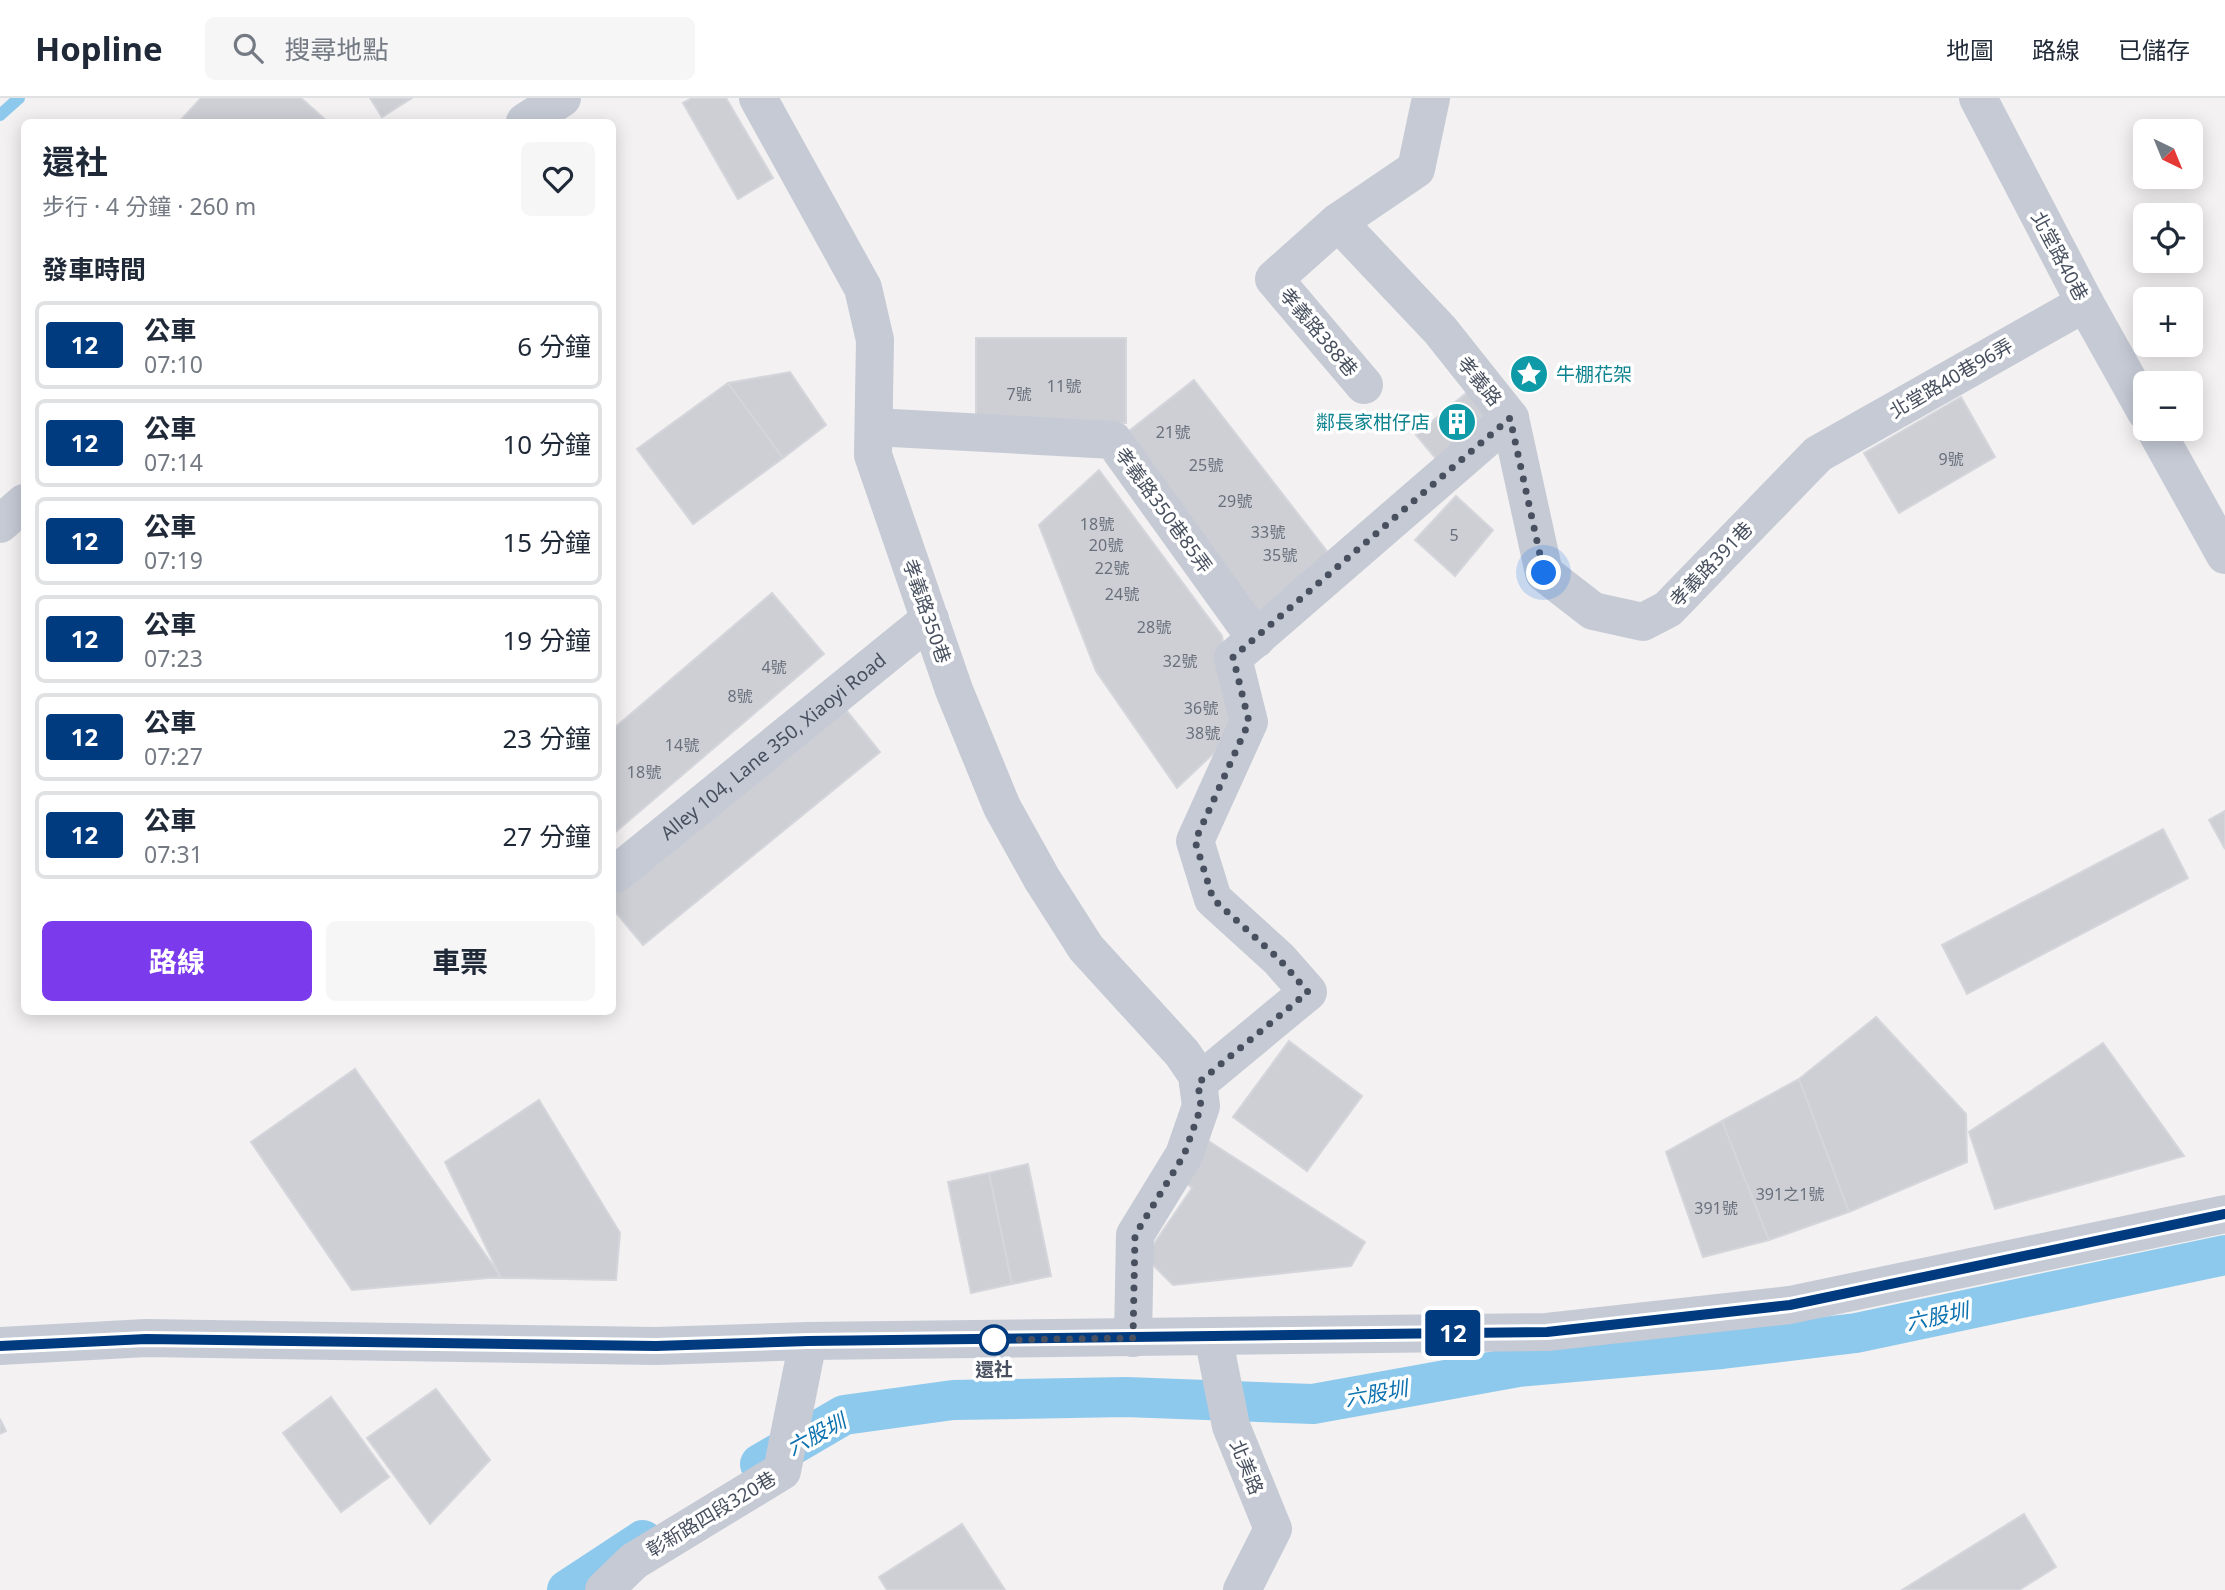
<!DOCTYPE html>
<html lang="zh-TW">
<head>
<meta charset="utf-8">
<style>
	body { margin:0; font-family:"Noto Sans","Noto Sans TC",sans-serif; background:#f6f6f7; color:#1f2937; height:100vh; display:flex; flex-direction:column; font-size:26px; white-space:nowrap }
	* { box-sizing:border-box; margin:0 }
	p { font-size:23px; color:#747a83 }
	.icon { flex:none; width:38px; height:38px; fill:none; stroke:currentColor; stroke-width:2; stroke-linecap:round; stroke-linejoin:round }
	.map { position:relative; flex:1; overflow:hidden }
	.drawer { position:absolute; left:21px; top:21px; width:595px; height:896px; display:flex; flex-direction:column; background:#fff; border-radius:10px; box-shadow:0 4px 18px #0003 }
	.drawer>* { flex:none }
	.badge { padding:0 14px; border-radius:5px; font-size:24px; line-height:46px }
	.needle { width:46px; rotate:137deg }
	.fabs { position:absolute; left:2133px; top:21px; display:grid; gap:14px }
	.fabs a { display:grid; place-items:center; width:70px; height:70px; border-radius:10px; background:#fff; box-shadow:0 4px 18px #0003; font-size:35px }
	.you { position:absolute; width:35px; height:35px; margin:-18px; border:5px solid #fff; border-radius:50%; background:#1a73e8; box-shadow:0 0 0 10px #1a73e833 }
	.map>.badge { position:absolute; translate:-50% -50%; box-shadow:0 0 0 4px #fff }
	h2 { padding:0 21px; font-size:26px; line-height:63px }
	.round { display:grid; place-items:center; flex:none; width:74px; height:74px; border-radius:10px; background:#f6f6f7 }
	.head { display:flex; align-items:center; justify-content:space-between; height:119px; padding:0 21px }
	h1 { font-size:33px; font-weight:700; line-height:52px }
	.button { display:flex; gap:14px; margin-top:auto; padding:14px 21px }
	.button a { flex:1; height:80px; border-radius:10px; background:#7c3aed; color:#fff; font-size:28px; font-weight:700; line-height:80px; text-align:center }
	.button a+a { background:#f6f6f7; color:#1f2937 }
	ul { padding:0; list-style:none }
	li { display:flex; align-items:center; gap:21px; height:88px; margin:0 14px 10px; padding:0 7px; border:4px solid #e0e1e3; border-radius:10px }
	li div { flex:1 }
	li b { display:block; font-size:26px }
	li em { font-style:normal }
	li .badge { min-width:77px; font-weight:700; text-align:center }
	header { display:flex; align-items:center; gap:42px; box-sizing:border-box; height:98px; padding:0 35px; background:#fff; border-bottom:2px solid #e0e1e3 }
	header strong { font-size:33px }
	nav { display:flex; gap:38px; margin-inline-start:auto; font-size:24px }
	.search { width:490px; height:63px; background:#f6f6f7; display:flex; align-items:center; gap:18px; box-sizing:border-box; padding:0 24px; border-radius:10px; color:#747a83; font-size:26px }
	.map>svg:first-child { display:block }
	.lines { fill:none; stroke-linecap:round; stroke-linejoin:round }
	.stream { stroke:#8dc9ed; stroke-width:12 }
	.canal { stroke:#8dc9ed; stroke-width:40 }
	.building { fill:#cdcfd5; stroke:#d5d6dc; stroke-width:2 }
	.minor { stroke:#c5cad5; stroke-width:38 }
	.line-casing { stroke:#fff; stroke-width:16 }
	.line { stroke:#003b80; stroke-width:10 }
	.walk { stroke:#48505f; stroke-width:7; stroke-dasharray:0 12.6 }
	.stop-dot { fill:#fff; stroke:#003b80; stroke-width:3.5 }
	.labels { text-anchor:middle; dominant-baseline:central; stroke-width:7; stroke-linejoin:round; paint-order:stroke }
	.number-label { font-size:16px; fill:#69707c }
	.street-label { font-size:19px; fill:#48505f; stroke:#fff }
	.culture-label { font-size:19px; fill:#0d838f; stroke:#fff; text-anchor:start }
	.stop-label { font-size:19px; font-weight:bold; fill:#48505f; stroke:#fff }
	.water-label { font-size:21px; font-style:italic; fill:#0c71af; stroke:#fff }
</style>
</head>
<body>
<header>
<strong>Hopline</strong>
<div class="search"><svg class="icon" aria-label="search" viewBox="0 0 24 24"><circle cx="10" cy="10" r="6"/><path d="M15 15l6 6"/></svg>搜尋地點</div>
<nav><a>地圖</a><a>路線</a><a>已儲存</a></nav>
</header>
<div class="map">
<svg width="2225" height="1492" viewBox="0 0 2225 1492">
	<rect width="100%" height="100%" fill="#f3f1f1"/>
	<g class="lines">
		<path class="stream" d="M0 17 19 0"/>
		<path class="canal" d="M760 1366 844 1317 953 1302 1126 1299 1313 1306 1518 1269 1722 1251 1856 1235 2225 1157
			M567 1492 643 1442"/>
	</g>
	<path class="building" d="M201 0H301L328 24H179Z
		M370 0H412L382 19Z
		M692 0H726L773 80 738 101 683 5Z
		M976 240H1126V325H976Z
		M790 274 826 327 783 360 728 285Z
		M1194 282 1333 461 1259 519 1120 340Z
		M728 285 783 360 693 426 637 351Z
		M1476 287 1495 311 1437 362 1416 337Z
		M1961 299 1995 359 1899 415 1864 355Z
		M1099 372 1222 538 1235 635 1177 690 1096 573 1039 427Z
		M1456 398 1493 432 1455 478 1415 442Z
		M772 495 824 556 612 737V632Z
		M838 602 880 654 643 847 612 810V786Z
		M2225 713V751L2209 722Z
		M2163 731 2188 780 1967 896 1942 847Z
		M1876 919 1966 1016 1967 1064 1849 1114 1799 981Z
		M1289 943 1362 998 1307 1073 1233 1019Z
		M2103 945 2184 1058 1995 1111 1969 1034Z
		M355 971 501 1179 352 1192 251 1044Z
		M1799 981 1849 1114 1769 1142 1722 1023Z
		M539 1002 620 1135 616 1182 501 1180 445 1064Z
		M1722 1023 1769 1142 1703 1159 1666 1054Z
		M1193 1033 1365 1144 1351 1168 1173 1187 1145 1159 1192 1090 1169 1070Z
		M1028 1066 1051 1178 1012 1186 989 1075Z
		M989 1075 1012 1186 971 1195 948 1084Z
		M436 1291 490 1362 430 1426 367 1340Z
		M331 1299 389 1379 341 1414 283 1335Z
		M0 1321 6 1333 0 1336Z
		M2024 1416 2056 1469 2019 1492H1902Z
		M962 1426 1005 1492H887L879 1479Z"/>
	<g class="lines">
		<g class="minor">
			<path d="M758 0 863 190 875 242 873 357 954 592 1002 709 1042 781 1086 850 1182 955 1197 977 1201 1008 1184 1057 1135 1137 1133 1240"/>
			<path d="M1978 0 2085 205 2146 314"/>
			<path d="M525 24 562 0"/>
			<path d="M1338 124 1274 181 1364 287"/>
			<path d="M1510 320 1544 475 1593 513 1643 524 1668 511 1818 356 2085 205"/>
			<path d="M874 329 1113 342 1256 541"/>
			<path d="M2155 331 2225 457"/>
			<path d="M0 426 24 405"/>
			<path id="s1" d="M617 775 930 521"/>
			<path d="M1198 985 1308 894 1279 861 1213 801 1195 743 1249 624 1233 560 1510 320 1440 232 1338 124 1416 71 1431 0"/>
			<path d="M1213 1238 1231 1328 1273 1431 1242 1492"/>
			<path d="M0 1248 146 1240 656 1248 808 1243 1547 1234 1790 1207 2225 1116"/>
			<path d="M604 1492 634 1463 782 1373 808 1243"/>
		</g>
	</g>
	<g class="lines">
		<defs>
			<path id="line" d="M0 1248 146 1241 656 1248 808 1243 1547 1234 1790 1207 2225 1116"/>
		</defs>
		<use href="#line" class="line-casing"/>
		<use href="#line" class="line"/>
		<path class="walk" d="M994 1242 1133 1240 1135 1137 1184 1057 1201 1009 1198 985 1308 894 1279 861 1213 801 1195 743 1249 624 1233 559 1510 320 1544 475"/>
	</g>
	<defs>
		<symbol id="sight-disc" viewBox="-11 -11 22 22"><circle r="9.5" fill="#0f9aa8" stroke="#fff"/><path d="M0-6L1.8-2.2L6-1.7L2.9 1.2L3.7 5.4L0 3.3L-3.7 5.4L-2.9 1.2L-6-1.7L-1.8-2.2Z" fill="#fff"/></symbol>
		<symbol id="building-disc" viewBox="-11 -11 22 22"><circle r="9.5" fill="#0f9aa8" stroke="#fff"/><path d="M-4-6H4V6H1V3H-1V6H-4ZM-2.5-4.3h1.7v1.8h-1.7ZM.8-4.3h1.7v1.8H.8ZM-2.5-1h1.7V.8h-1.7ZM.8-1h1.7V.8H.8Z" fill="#fff"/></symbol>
	</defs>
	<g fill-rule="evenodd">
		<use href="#sight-disc" x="1507" y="254" width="44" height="44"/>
		<use href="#building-disc" x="1435" y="302" width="44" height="44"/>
	</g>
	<circle class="stop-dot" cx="994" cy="1242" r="14"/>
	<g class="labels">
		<g class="number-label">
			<text x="1064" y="288">11號</text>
			<text x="1019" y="296">7號</text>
			<text x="1173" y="334">21號</text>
			<text x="1951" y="361">9號</text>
			<text x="1206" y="367">25號</text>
			<text x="1235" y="403">29號</text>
			<text x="1097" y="426">18號</text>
			<text x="1268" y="434">33號</text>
			<text x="1454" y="437">5</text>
			<text x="1106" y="447">20號</text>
			<text x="1280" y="457">35號</text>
			<text x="1112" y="470">22號</text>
			<text x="1122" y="496">24號</text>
			<text x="1154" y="529">28號</text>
			<text x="1180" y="563">32號</text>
			<text x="774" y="569">4號</text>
			<text x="740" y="598">8號</text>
			<text x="1201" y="610">36號</text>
			<text x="1203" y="635">38號</text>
			<text x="682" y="647">14號</text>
			<text x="644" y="674">18號</text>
			<text x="1790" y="1096">391之1號</text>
			<text x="1716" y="1110">391號</text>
		</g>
		<g class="street-label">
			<text transform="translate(2060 158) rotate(62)">北堂路40巷</text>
			<text transform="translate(1319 234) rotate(50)">孝義路388巷</text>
			<text transform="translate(1951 280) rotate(-30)">北堂路40巷96弄</text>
			<text transform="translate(1480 283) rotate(51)">孝義路</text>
			<text transform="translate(1164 412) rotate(54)">孝義路350巷85弄</text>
			<text transform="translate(1711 466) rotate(-46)">孝義路391巷</text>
			<text transform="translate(927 513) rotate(71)">孝義路350巷</text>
			<text stroke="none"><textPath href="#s1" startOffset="201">Alley 104, Lane 350, Xiaoyi Road</textPath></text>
			<text transform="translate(1247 1369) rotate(68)">北美路</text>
			<text transform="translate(711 1416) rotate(-31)">彰新路四段320巷</text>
		</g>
		<g class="culture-label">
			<text x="1556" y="276">牛棚花架</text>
			<text x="1430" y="324" text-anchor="end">鄰長家柑仔店</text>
		</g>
		<g class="stop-label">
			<text x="994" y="1271">還社</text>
		</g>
		<g class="water-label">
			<text transform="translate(1937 1218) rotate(-12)">六股圳</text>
			<text transform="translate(1376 1295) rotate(-10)">六股圳</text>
			<text transform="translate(816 1336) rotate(-28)">六股圳</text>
		</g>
	</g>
</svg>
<div class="fabs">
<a><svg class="needle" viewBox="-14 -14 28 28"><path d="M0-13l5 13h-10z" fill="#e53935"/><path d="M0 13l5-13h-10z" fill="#747a83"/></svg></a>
<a><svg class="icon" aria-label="locate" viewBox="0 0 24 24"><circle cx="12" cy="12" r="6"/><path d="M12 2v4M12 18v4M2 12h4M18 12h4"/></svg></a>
<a>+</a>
<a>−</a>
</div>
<div class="you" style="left:1544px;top:475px"></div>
<b class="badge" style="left:1453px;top:1235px;background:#003b80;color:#fff">12</b>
<section class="drawer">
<div class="head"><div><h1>還社</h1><p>步行 · 4 分鐘 · 260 m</p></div><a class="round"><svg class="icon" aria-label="heart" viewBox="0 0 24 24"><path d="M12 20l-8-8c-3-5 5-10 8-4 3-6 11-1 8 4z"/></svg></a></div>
<h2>發車時間</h2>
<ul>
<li><span class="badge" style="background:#003b80;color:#fff">12</span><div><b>公車</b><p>07:10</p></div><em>6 分鐘</em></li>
<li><span class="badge" style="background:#003b80;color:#fff">12</span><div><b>公車</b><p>07:14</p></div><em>10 分鐘</em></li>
<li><span class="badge" style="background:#003b80;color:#fff">12</span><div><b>公車</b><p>07:19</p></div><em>15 分鐘</em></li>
<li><span class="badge" style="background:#003b80;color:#fff">12</span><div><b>公車</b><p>07:23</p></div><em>19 分鐘</em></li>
<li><span class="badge" style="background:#003b80;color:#fff">12</span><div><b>公車</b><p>07:27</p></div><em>23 分鐘</em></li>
<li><span class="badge" style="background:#003b80;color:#fff">12</span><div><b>公車</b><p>07:31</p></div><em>27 分鐘</em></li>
</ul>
<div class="button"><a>路線</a><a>車票</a></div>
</section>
</div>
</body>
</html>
